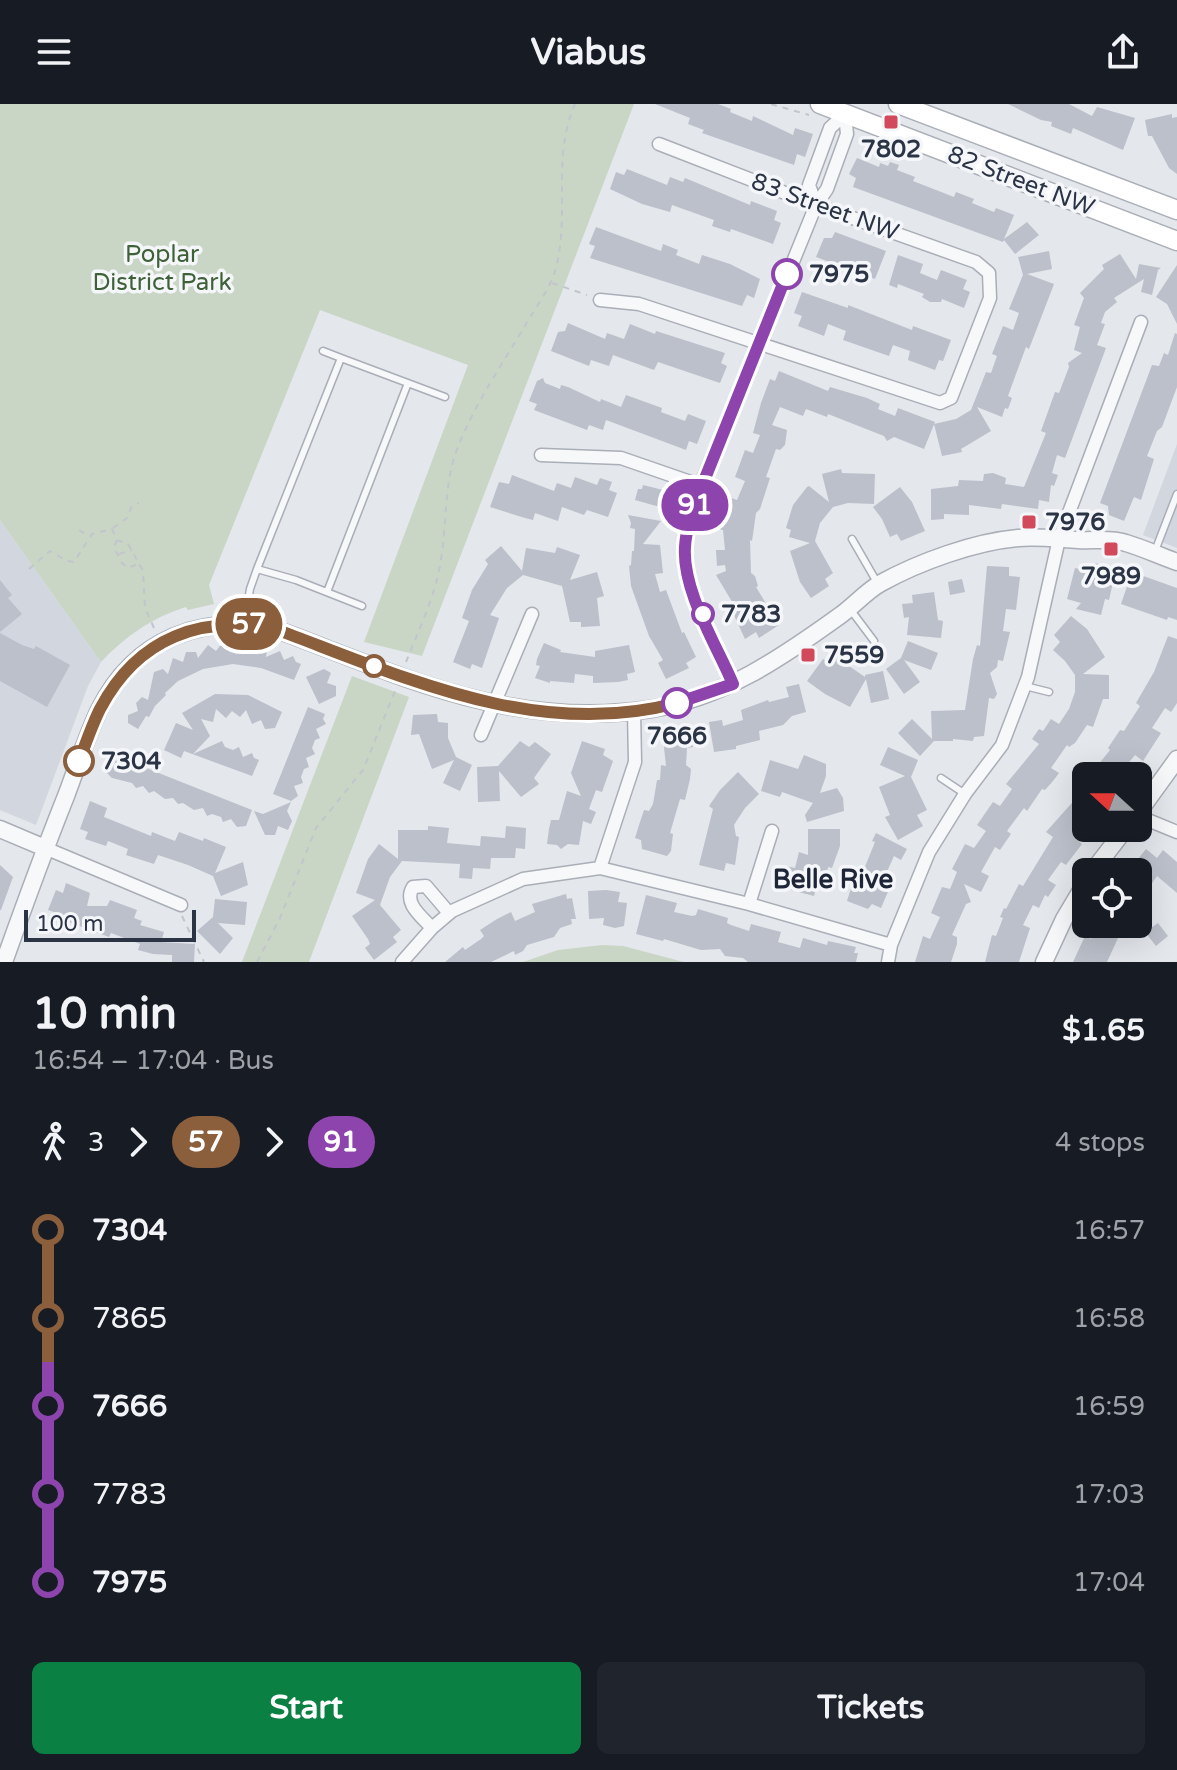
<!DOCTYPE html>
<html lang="en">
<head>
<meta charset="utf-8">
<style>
	body { margin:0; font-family:"Varela Round",sans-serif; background:#20242c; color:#f1f3f6; height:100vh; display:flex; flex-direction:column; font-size:30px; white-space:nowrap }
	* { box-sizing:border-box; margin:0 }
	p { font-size:26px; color:#9ea1a6 }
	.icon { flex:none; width:44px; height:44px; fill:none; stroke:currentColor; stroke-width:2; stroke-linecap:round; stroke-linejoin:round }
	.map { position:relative; height:858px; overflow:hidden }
	.details { display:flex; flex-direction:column; background:#171b24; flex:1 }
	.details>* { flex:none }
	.badge { padding:0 16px; border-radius:26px; font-size:28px; line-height:52px }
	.needle { width:52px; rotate:291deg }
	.controls { position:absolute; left:1072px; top:658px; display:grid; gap:16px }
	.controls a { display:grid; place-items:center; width:80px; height:80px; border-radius:12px; background:#171b24; box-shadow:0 8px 32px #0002; font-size:40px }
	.scale { position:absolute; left:24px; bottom:20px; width:172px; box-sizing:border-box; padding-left:8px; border:4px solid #2b3445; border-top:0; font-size:22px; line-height:28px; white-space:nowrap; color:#2b3445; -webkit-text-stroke:6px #f4f6f9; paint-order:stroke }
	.map>.badge { position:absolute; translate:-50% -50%; box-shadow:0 0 0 4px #fff }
	.legs { display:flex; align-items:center; gap:12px; height:88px; padding:0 32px; font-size:26px }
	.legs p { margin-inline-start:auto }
	.overview { display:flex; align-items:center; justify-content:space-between; height:136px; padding:0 32px }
	h1 { font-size:44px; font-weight:700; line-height:60px }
	.button { display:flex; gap:16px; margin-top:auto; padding:16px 32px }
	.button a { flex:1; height:92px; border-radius:12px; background:#0b8043; color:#fff; font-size:32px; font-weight:700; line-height:92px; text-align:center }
	.button a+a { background:#20242c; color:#f1f3f6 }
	ul { padding:0 32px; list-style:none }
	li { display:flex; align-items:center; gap:28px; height:88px; font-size:30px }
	li i { display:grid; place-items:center; width:12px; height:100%; margin:0 10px; background:currentColor }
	li i::after { content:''; width:20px; height:20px; margin:-10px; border:6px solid; border-radius:50%; background:#171b24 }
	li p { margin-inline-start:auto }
	li:first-child i { background:linear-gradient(#0000 50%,currentColor 0) }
	li:last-child i { background:linear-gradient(currentColor 50%,#0000 0) }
	header { display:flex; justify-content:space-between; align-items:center; height:104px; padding:0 32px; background:#171b24; font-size:36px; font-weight:700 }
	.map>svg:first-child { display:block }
	.built { fill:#d2d6de }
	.green { fill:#c9d6c5 }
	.building { fill:#bbc0ca }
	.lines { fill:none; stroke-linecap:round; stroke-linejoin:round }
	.service-casing { stroke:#a9aeb7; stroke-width:9 }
	.minor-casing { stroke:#a9aeb7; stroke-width:15 }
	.tertiary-casing { stroke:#a9aeb7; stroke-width:19 }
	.secondary-casing { stroke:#a9aeb7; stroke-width:21 }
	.path { stroke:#c2c5cb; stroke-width:2; stroke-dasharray:6 6; stroke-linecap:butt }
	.service { stroke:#f7f8fa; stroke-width:6 }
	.minor { stroke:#f7f8fa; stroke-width:12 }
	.tertiary { stroke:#f7f8fa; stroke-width:16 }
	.secondary { stroke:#fff; stroke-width:18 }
	.line-1-casing { stroke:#fff; stroke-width:18 }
	.line-2-casing { stroke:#fff; stroke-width:18 }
	.line-1 { stroke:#8b5e3c; stroke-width:12 }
	.line-2 { stroke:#8e44ad; stroke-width:12 }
	.poi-dot { fill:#d1495b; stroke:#f4f6f9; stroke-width:3 }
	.stop-2-dot { fill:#fff; stroke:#8e44ad; stroke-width:4 }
	.stop-1-dot { fill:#fff; stroke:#8b5e3c; stroke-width:4 }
	.labels { text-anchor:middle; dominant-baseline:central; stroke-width:7; stroke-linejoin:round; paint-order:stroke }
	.poi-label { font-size:24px; font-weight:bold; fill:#2b3445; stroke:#f4f6f9 }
	.street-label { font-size:24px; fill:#2b3445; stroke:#f4f6f9 }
	.park-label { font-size:24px; fill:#3f6138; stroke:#f4f6f9 }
	.stop-label { font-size:24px; font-weight:bold; fill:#2b3445; stroke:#f4f6f9; text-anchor:start }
	.neighbourhood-label { font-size:26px; font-weight:bold; fill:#1d2536; stroke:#f4f6f9 }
</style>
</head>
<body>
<header><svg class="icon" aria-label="menu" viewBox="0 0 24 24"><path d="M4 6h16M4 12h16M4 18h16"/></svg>Viabus<svg class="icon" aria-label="share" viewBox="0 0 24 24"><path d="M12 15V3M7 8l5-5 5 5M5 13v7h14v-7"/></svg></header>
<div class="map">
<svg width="1177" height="858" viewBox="0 0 1177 858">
	<rect width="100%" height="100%" fill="#e4e7ec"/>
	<path class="built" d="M1177 340V444L1143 431Z
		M0 416 101 558 88 582 36 721 0 706Z"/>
	<path class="green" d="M0 0H634L422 552 364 538 468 261 320 206 209 481 214 500 188 506 186 503C151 514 126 532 101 558L0 416Z
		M352 572 409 593 309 858H242Z
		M602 841 623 842 684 858H523L558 846Z"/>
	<path class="building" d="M655 0H718L731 5 730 8 752 17 753 12 793 31 795 24 813 30 805 53 797 50 794 61 702 29 704 26 688 20 690 14Z
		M1008 0H1069L1092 12 1097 3 1135 14 1123 46 1073 24 1071 30 1051 22 1052 18 1041 16Z
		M1172 10V14L1177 13V70L1169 64 1152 32H1148L1145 16Z
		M857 54 879 63 880 59 888 62 890 58 899 61 897 66 915 73 913 77 954 93 956 88 974 95 972 99 994 108 996 104 1014 111 1004 135 1027 118 1039 131 1015 150 1004 136 1003 138 853 83 856 74 849 70Z
		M627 65 667 81 670 73 683 78 685 74 750 101 751 97 777 107 774 116 781 119 773 140 731 125 730 128 712 122 714 116 672 101 670 108 642 100 610 85 616 68 624 71Z
		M596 123 661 147 663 140 678 146 676 151 699 160 702 151 730 160 760 175 754 194 747 191 742 202 590 154 595 142 589 140Z
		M835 128 886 147 875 175 816 153 824 134H832Z
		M1049 147 1052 165 1027 170 1054 180 1029 245 1026 243 1016 270 1008 292 1012 294 1008 305 1005 304 1002 313 977 303 991 327 961 345 962 348 942 352 934 320 956 315 971 306 986 268 991 269 997 252 992 250 1003 222 1013 226 1019 209 1009 205 1023 171 1018 153Z
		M1120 150 1136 175 1139 160 1161 164 1158 166 1152 191 1141 188 1144 175 1114 194 1117 198 1105 208 1101 219 1105 220 1097 241 1106 244 1065 354 1057 351 1052 369 1058 371 1054 382 1051 381 1049 398 1039 396 1038 405 1002 400 1001 405 969 401V411L944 410V415L931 416V385L958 382 959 376 983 377 984 370 993 369 1006 374 1005 380 1024 383 1046 329 1041 327 1055 288 1059 289 1069 263 1068 259 1082 249 1074 246 1080 223 1074 221 1084 194 1080 189 1104 165 1102 161Z
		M898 151 923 160 920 169 937 176 941 166 967 176 963 185 970 188 964 204 942 195 941 198H930L922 193 924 190 898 180 897 184 889 181Z
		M1177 161V220L1167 200 1156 193Z
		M802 188 848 204V201L912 226 913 222 951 236 943 257 939 256 935 266 908 256 910 247 893 241 889 252 843 236 846 227 828 220 824 232 798 222 802 212 794 209Z
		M568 219 605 235 607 229 624 235 630 220 655 230 656 227 725 249 721 259 727 262 720 279 658 258 654 266 613 251 609 262 591 256 589 262 551 247 558 228 565 227Z
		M1175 229 1177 230V283L1162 323 1157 327 1147 352 1154 355 1141 396 1134 393 1124 417 1109 411 1108 402 1100 399 1152 261 1159 262 1164 249 1168 251Z
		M779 267 828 287 830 283 867 294 880 300 878 305 895 312 898 304 935 318 924 345 894 333 887 337 884 332 828 310 827 313 806 305 803 312 780 303 772 321 787 326 785 341 780 346 776 345 766 373 770 374 760 405 756 409 752 437 750 436 751 469 755 472 758 482 756 483 779 521 759 534 756 528 745 535 733 509 737 506 716 471 726 467 725 461 717 462 716 446H725L723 426 719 425 728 393 737 396 745 377 735 373 745 346 753 349 760 331 753 329 761 299 770 275 775 277Z
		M543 274 545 279 560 285 561 281 568 283 600 298 601 295 621 303 626 291 662 304 661 308 685 317 688 310 706 317 697 340 689 337 686 346 606 316 603 326 589 321 587 326 534 306 537 300 529 297 537 277Z
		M841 365 842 369 875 370 874 400 848 399 833 403 820 419 815 437 833 469 825 475 829 482 811 494 800 478 790 447 810 439 789 433 791 426 786 424 793 401 807 383 809 382 829 398 822 370Z
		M512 371 554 387 557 379 571 384 575 373 597 381 600 374 612 378 609 386 617 389 608 413 587 406 584 411 562 403 558 417 535 409 533 416 525 414 490 403 499 378 509 380Z
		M643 381 663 386 662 391 670 393 667 405 635 396 638 385H642Z
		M900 383 912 398 925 427 901 437 897 430 890 433 882 415 873 403Z
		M628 411 661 417 643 440 660 441 663 469 655 470 660 488 666 486 682 529 684 528 696 553 686 559 689 564 666 575 658 559 663 556 649 532 631 482 629 462 631 461 632 447H634L635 425 630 424 631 419Z
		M501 442 522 467 526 444 555 449 557 443 580 451 570 476 597 468 604 492 597 494 600 522 581 523V518H570L562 482 523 471 507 484 490 511 499 514 482 564 472 560 470 565 453 558 469 517 462 514 472 486 488 460 485 456Z
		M1095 459 1116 465 1109 496 1105 495 1101 511 1076 505 1081 499 1067 495 1075 464 1089 467Z
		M987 462 1009 463V472L1020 473 1016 506 1006 505 1003 527 1010 528 1003 557 998 556 997 563 990 569 997 590 994 595 989 594 984 632 974 633 973 637 953 635V637H934L920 652 898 629 912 615 932 635 931 607 965 606 973 555 977 541 980 542Z
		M1132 468 1177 484V516L1168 513 1167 516 1121 500Z
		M962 475 965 488 950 491 948 478Z
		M0 476 12 491 8 494 22 510 0 528Z
		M934 488 938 516 943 517 941 534 907 531 909 513 904 514 902 500 913 499 912 491Z
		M1071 512 1087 525 1105 553 1083 570 1109 571V595H1103L1093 623 1087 621 1075 639 1069 643 1067 641 1051 664 1059 669 1053 677 1045 686 1042 685 1027 707 1024 704 1007 727 1011 730 1000 746 995 743 981 768 989 772 981 788 964 780 971 798 966 800 952 831 957 833V840L951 858H915L923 832 930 835 940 813 931 809 942 783 950 785 957 768 952 765 965 740 974 744 986 727 977 721 993 698 1000 702 1012 685 1006 680 1039 640 1032 635 1039 625 1043 627 1051 615 1059 620 1069 605 1075 588V571L1065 557 1053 546 1060 538 1054 531Z
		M0 529 22 541 34 545 36 542 70 561 47 603 0 577Z
		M1168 532 1177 535V599L1171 608 1165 604 1152 624 1161 629 1143 657 1135 651 1118 672H1101L1094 666 1110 646 1108 644 1120 626 1124 627 1140 602 1136 599 1154 568Z
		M908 537 938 549 931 566 904 556 920 578 904 590 886 565 901 554Z
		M222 539 227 543 232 542V548L245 539 251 547 260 540 267 546 266 553 280 547 284 556 293 552 296 558 301 560 294 576 261 564 233 560 203 565 178 577 165 589 166 591 155 602 149 613 146 612 138 625 128 619V611L138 607 136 599 142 593 148 596 154 568 163 565 168 570 173 554 183 558 186 548H196L198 554 208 541 216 547Z
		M544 539 561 546 560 548 595 553V547L629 541 635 568 627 570 628 576 618 578 593 579V572L575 570 574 579 550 577V579L535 574 540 562 536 561 537 555Z
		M836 553 865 573V571L883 567 889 595 871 599 866 575 850 603 825 590 807 577 823 555 831 559Z
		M324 565 331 569 327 579 336 582V592L319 600 306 573Z
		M799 580 806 608 792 612 783 621 759 627 760 636 736 642V645L714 648 709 618 722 616 723 622 743 616 741 606 768 596 769 598 789 593 786 583Z
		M215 590 248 591 282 608 275 624 265 625 261 616 252 620 246 606 240 613 232 607 226 614 216 605 213 618 201 615 210 632 193 650 222 637 225 643 233 646 239 643 243 653 252 649 254 654 259 656 252 672 184 647 181 654 164 646 176 619 193 626 182 609Z
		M308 603 325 610 323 615 326 620 316 625 320 634 315 636 312 644 315 650 306 654 309 663 304 665 301 673 303 679 294 682 298 692 291 697 273 690Z
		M437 610 438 618 448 619V634L456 653 472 661 460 687 443 679 454 656 432 665 419 630 411 631 413 611Z
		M690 624 693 643 687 644 686 661 691 665 690 675 685 696 680 695 670 729 673 730 671 747 667 752 642 745 641 736 635 734 639 721 644 706 649 707 653 700 657 676H660L661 661 666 662 663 634 674 632V626Z
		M520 637 529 643 535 638 551 650 534 674 539 680 521 693 499 667 500 697 478 698 477 663 498 662Z
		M582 637 605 645 603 651 613 657 602 688 596 686 589 705 596 708 591 720 583 717 579 741 568 740 561 745 557 741 547 740 549 725 551 716H559L567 687 581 692 571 669Z
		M888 643 918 656 911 673 927 706 917 711 923 722 898 736 885 713 890 711 879 683 905 672 880 661Z
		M116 648 137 657 136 660 252 706 246 722 237 723 231 715 223 718 221 713 212 710 207 712 203 704 194 706 183 699 178 700 173 694 165 695 154 687 149 689 143 682 136 684 132 679 112 674 107 669Z
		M804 651 826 660V672L820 689 837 684 843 694 844 707 807 718 805 711 813 699 782 688 780 693 761 687 770 656 798 665Z
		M738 668 759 690 745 704 734 721 736 732 739 733 735 761 726 759 724 767 699 761 713 705 709 702 720 686Z
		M1078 692 1086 698V727L1078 737 1082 740 1066 761 1061 758 1048 776 1056 781 1048 793 1045 791 1039 804 1033 801 1023 821 1030 824 1019 858H985L992 831 996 832 1003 814 1000 813 1004 804 1006 805 1019 780 1023 782 1053 733 1046 728Z
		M90 697 107 704 104 713 151 732 152 728 175 737 179 728 203 737 204 734 226 743 215 769 243 758 248 781 221 792 213 772 188 761 158 751 154 760 126 751 128 745 108 737 106 742 85 735 88 728 80 725Z
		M291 698 287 707 292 717 288 726 278 722 275 731H265L254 707 263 710Z
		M428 722 449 724 447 739 480 742 481 732 505 734 506 722 526 724 525 745 516 744 515 754H491L490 765 473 764 472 775 459 774 460 760 402 757 390 773 380 801 401 826 393 833 397 838 374 856 365 844 370 840 368 835 352 812 375 796 356 789 368 755 379 740 398 755V726H428Z
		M808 725H840V742L832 764 828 763 827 769 821 767 814 792 791 786 792 783 781 780 786 762 795 764 799 748 808 751Z
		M876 729 907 745 901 756 894 752 885 772 893 776 881 804 872 800 868 805 847 797 853 778 858 780 875 738 872 737Z
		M1146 745 1157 754 1163 746 1177 758V789L1157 772 1138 800V768H1122L1130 757 1134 760Z
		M0 761 13 773 1 806H0Z
		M66 779 90 789 87 802H107L110 796 137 806 134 814 142 817 140 821 164 828 161 838 195 840 194 858H172V851L153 850 138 846 140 840 111 829 109 833 85 824 66 817 68 813 48 806 56 786 63 789Z
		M606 786 620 788 618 798 627 799 624 822 615 824 603 821 604 814 589 815 588 787Z
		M566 790 567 795 572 794 576 815H571L572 820 560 824 554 833 527 841 523 847 515 851 514 847 491 858H445L463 843 465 846 481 835 484 832 480 826 497 815 511 808 515 817 535 808 532 800Z
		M646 791 677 799 674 808 692 812 696 811 698 805 728 814 727 819 731 821 749 827 751 820 781 828 778 838 800 844 803 834 827 841 828 837 856 843 854 849H858L856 858H748L743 854 725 852 720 845 701 846 664 835 663 837 636 830Z
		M215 795 247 798 245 821 218 819 233 834 220 850 197 827 213 813Z
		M1158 819 1168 832 1156 842 1145 828Z
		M1099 820H1129L1121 833 1118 834 1107 858H1073L1085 832 1091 835Z"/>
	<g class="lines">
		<defs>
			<path id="service" d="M341 254 445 293
				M852 435 878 480
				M1155 447 1177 390
				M257 465 296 476 362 502
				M327 488 408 279
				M850 505 874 537
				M244 520 250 485 257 465 341 254 323 247
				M1025 582 1049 588
				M941 674 965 690"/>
			<path id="minor" d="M816 101 809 81 830 24 845 10
				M600 196 639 200 940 299 951 294 990 194 989 169 976 158 816 101 659 40
				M541 351 621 354 702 382
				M733 580C719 547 689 496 686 461 680 413 713 354 731 310 759 241 787 171 816 101L827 85 847 30 845 10
				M481 631 532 510
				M1138 712 1177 728
				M45 744 181 801
				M600 764 635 658 634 607
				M749 800 772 727
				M432 824C421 812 403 799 413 783L426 782 449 809
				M402 858 432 824 452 807 523 775 600 764 749 800 891 841
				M888 858 891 841 929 748 965 690 1002 641 1028 573 1059 435 1141 218"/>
			<path id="tertiary" d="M1138 709 1177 655
				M0 725 45 744
				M1092 768 1126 724
				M4 858C24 802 44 747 66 692 77 663 86 634 99 606 135 534 202 509 278 526 404 573 512 626 651 605 723 594 781 554 838 513 853 503 866 487 881 479 919 458 974 438 1018 434 1037 432 1059 435 1078 436 1093 437 1112 434 1126 439 1143 444 1160 452 1177 458
				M1044 858 1064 815 1086 778"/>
			<path id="secondary" d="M820 0 1177 137
				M898 0 1177 106"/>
		</defs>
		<use href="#service" class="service-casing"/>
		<use href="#minor" class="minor-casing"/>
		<use href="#tertiary" class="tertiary-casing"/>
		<use href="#secondary" class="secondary-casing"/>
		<path class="path" d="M771 0 809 11
			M552 179 587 191
			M113 424 127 414 132 402 139 399
			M79 426 89 432
			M117 436 114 443 121 458 128 464 138 460
			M119 450 132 446
			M29 465 50 447 67 457 74 458 92 430 112 425 117 436 128 440 143 467 145 504 154 524
			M406 558C419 525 436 491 441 455 447 419 444 382 456 348 473 302 502 261 526 220 536 203 549 186 555 167 571 111 551 54 575 0
			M182 812 204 858
			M257 858 280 814 316 724 363 666 395 587"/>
		<use href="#service" class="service"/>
		<use href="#minor" class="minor"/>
		<use href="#tertiary" class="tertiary"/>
		<use href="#secondary" class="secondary"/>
	</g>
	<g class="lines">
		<defs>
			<path id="line-1" d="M79 657C86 639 92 621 100 605 138 533 202 510 278 526 406 574 538 636 677 599"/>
			<path id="line-2" d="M677 599 733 580C716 540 682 486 685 443 686 422 695 402 702 382L787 170"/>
		</defs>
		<use href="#line-1" class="line-1-casing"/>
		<use href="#line-2" class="line-2-casing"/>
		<use href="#line-1" class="line-1"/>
		<use href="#line-2" class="line-2"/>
	</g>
	<g class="poi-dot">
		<rect x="883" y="10" width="16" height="16" rx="4"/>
		<rect x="1021" y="410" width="16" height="16" rx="4"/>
		<rect x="1103" y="437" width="16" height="16" rx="4"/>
		<rect x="800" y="543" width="16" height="16" rx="4"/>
	</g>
	<g class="stop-2-dot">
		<circle cx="787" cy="170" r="14"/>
		<circle cx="703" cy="510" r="10"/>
		<circle cx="677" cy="599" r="14"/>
	</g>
	<g class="stop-1-dot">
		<circle cx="374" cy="562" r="10"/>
		<circle cx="79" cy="657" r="14"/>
	</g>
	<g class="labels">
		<g class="poi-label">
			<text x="891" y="45">7802</text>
			<text x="1045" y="418" text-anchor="start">7976</text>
			<text x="1111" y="472">7989</text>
			<text x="824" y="551" text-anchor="start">7559</text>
		</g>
		<g class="street-label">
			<text transform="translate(1021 77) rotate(21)">82 Street NW</text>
			<text transform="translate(825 103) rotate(20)">83 Street NW</text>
		</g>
		<g class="park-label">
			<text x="162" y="150">Poplar<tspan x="162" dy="28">District Park</tspan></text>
		</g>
		<g class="stop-label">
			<text x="809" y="170">7975</text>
			<text x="721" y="510">7783</text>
			<text x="677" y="632" text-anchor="middle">7666</text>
			<text x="101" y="657">7304</text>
		</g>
		<g class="neighbourhood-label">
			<text x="833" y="775">Belle Rive</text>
		</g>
	</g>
</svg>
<div class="controls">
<a><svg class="needle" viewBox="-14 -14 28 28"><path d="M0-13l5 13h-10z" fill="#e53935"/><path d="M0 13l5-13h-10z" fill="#9ea1a6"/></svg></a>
<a><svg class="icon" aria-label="locate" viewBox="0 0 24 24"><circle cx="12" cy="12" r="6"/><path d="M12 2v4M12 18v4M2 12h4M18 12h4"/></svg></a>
</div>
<div class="scale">100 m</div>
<b class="badge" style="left:249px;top:520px;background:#8b5e3c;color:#fff">57</b>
<b class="badge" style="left:695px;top:401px;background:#8e44ad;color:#fff">91</b>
</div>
<section class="details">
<div class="overview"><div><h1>10 min</h1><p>16:54 – 17:04 · Bus</p></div><b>$1.65</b></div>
<div class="legs"><svg class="icon" aria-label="walk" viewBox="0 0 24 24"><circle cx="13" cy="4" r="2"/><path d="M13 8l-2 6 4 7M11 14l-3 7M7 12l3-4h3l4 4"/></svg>3<svg class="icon" aria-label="forward" viewBox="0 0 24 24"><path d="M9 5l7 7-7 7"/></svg><b class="badge" style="background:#8b5e3c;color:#fff">57</b><svg class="icon" aria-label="forward" viewBox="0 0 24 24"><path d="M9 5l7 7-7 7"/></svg><b class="badge" style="background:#8e44ad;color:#fff">91</b><p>4 stops</p></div>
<ul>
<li><i style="color:#8b5e3c"></i><b>7304</b><p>16:57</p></li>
<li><i style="color:#8b5e3c"></i><span>7865</span><p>16:58</p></li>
<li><i style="color:#8e44ad"></i><b>7666</b><p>16:59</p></li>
<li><i style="color:#8e44ad"></i><span>7783</span><p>17:03</p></li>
<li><i style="color:#8e44ad"></i><b>7975</b><p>17:04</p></li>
</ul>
<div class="button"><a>Start</a><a>Tickets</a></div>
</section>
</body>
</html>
